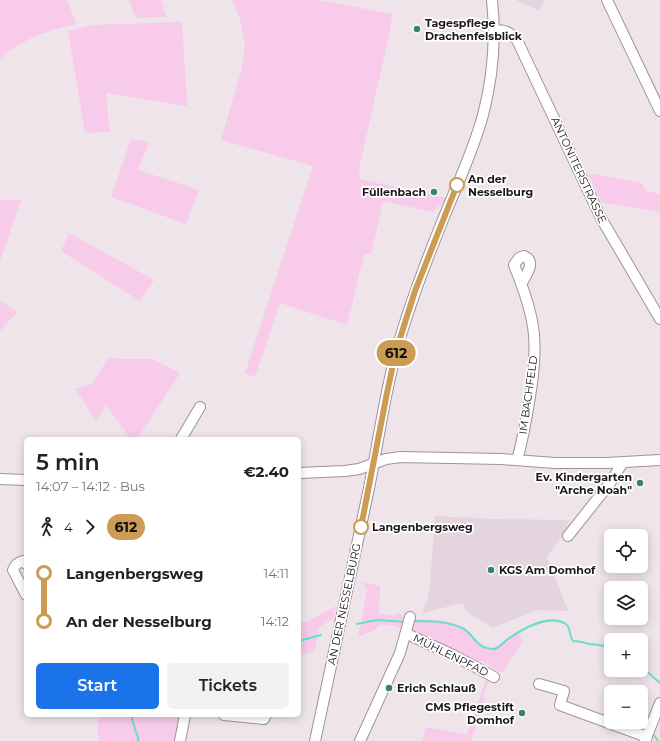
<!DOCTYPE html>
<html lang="en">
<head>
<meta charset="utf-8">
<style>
	body { margin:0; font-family:Montserrat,sans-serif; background:#f2f2f2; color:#222; height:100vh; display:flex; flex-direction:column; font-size:15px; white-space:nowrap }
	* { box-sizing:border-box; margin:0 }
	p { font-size:13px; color:#767676 }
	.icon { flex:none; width:22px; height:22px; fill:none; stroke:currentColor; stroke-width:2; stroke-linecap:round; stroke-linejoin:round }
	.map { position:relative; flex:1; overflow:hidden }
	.side { position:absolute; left:24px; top:437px; width:277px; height:280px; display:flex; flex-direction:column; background:#fff; border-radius:6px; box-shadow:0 2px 10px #0003 }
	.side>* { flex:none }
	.badge { padding:0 8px; border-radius:13px; font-size:14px; line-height:26px }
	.tools { position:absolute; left:604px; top:529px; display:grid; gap:8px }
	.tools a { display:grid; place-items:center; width:44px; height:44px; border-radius:6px; background:#fff; box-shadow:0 2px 10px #0003; font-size:20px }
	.map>.badge { position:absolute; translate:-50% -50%; box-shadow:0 0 0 2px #fff }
	.legs { display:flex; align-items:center; gap:6px; height:44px; padding:0 12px; font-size:13px }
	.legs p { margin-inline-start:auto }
	.overview { display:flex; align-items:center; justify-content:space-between; height:68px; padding:0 12px }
	h1 { font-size:22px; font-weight:600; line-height:30px }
	.action { display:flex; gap:8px; margin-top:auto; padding:8px 12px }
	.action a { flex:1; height:46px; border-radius:6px; background:#1a73e8; color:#fff; font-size:16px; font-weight:600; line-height:46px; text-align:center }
	.action a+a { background:#f2f2f2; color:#222 }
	ul { padding:0 12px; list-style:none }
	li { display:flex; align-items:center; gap:14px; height:48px; font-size:15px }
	li i { display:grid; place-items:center; width:6px; height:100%; margin:0 5px; background:currentColor }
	li i::after { content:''; width:10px; height:10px; margin:-5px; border:3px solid; border-radius:50%; background:#fff }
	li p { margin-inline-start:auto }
	li:first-child i { background:linear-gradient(#0000 50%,currentColor 0) }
	li:last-child i { background:linear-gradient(currentColor 50%,#0000 0) }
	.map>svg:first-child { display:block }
	.built { fill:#e4d4de }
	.green { fill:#f7cbe9 }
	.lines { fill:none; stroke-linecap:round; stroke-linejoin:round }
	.stream { stroke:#64e0c8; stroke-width:2 }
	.minor-casing { stroke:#9c9499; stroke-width:12 }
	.minor { stroke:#fff; stroke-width:10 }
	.line-1-casing { stroke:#fff; stroke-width:9 }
	.line-1 { stroke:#cc9c54; stroke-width:6 }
	.poi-dot { fill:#3d8073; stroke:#fff; stroke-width:1.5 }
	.stop-1-dot { fill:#fff; stroke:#cc9c54; stroke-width:2 }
	.labels { text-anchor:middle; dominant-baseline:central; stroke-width:3.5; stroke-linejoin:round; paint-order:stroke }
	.poi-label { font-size:11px; font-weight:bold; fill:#1b181a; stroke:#fff; text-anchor:start }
	.street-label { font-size:11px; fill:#1b181a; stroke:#fff }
	.stop-label { font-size:11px; font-weight:bold; fill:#1b181a; stroke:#fff; text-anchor:start }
</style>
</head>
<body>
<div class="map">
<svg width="660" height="741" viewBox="0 0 660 741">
	<rect width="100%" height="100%" fill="#eee4ea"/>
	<path class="built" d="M516 0H544L539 10Z
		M435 516 493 519 569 520 565 532 547 557 568 611 536 610 493 628 466 611 463 603 422 613 427 600 430 584Z"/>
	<path class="green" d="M0 0H67L76 24C49 30 20 40 0 59Z
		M129 0H161L166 17 136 18Z
		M232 0H318L392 14 390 31 360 164 359 179 447 198 433 212 383 201 371 254H364L347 325 280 303 255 377 245 373 313 166 221 140 241 71 245 47 240 19Z
		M182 22 187 106 106 93 110 132 85 133 68 31 93 25Z
		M131 139 149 142 138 170 199 190 186 224 111 197Z
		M588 173 642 183 646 191 660 194V212L601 202Z
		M0 200H21L0 261Z
		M69 233 154 280 140 301 61 251Z
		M0 300 17 312 0 331Z
		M109 357 119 359H152L180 373 137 439H131L106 405 96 420 75 389 92 384Z
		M361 582 380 586 379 613 394 616 398 612 407 619 444 620 464 627 482 645 491 648 497 647 506 639 517 631 523 641 502 673 481 661 478 665 403 629 389 625H379L377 629 358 637 367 590 366 587Z
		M336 606 333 619 319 627 315 651 299 656V622H306Z
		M487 676 490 678 483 697 485 699 471 741H422L426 727 467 735Z
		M100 715H181L177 741H100L97 730Z"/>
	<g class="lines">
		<path class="stream" d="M412 621C429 621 447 621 462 628 476 635 474 649 495 649 500 647 503 643 508 639 521 630 549 613 566 624 571 628 569 636 573 641 579 641 583 642 589 644 598 645 601 644 611 648
			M357 624 377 620 406 622
			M299 641 321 635
			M641 666 660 683
			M134 715 132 719 138 738V741
			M654 735 658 741"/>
		<defs>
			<path id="minor" d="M607 0 660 111
				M494 30C505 30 510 32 517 40L601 218 660 319
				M181 439 200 407
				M517 460C522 443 525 426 528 409 532 385 536 360 534 335 532 311 523 287 514 265L519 258 524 256C537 262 526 274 522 283
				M299 473 345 471 359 469 386 459 401 457 501 459 555 463H606L660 460
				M0 479 26 480
				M568 536 610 483 623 462
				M26 564 23 561C17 563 15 565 13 570L26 595
				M407 634 453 655 494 677
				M539 684 564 691 560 705 647 737
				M224 715 264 719 266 715
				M180 741 185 715
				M315 741C332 658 351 576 368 493 378 445 384 396 397 349 409 306 425 264 442 222 456 187 473 152 483 115 493 77 496 38 492 0
				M360 741 400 653 410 617
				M645 741 660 703"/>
		</defs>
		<use href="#minor" class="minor-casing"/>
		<use href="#minor" class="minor"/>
	</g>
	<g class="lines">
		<defs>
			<path id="line-1" d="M361 527 387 393 396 351 415 291 457 185"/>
		</defs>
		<use href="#line-1" class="line-1-casing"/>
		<use href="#line-1" class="line-1"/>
	</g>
	<g class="poi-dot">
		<circle cx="417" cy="29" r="4"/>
		<circle cx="434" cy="192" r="4"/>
		<circle cx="640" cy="483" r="4"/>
		<circle cx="491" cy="570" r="4"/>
		<circle cx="389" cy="688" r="4"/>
		<circle cx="522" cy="713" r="4"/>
	</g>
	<g class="stop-1-dot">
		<circle cx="457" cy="185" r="7"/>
		<circle cx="361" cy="527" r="7"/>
	</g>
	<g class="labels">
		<g class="poi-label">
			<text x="425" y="23">Tagespflege<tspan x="425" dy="13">Drachenfelsblick</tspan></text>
			<text x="426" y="192" text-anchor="end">Füllenbach</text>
			<text x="632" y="477" text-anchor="end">Ev. Kindergarten<tspan x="632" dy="13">"Arche Noah"</tspan></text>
			<text x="499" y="570">KGS Am Domhof</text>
			<text x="397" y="688">Erich Schlauß</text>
			<text x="514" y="707" text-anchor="end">CMS Pflegestift<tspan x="514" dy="13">Domhof</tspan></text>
		</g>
		<g class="street-label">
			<text transform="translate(579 170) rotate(65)">ANTONITERSTRASSE</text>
			<text transform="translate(528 395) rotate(-82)">IM BACHFELD</text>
			<text transform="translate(344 604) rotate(-78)">AN DER NESSELBURG</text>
			<text transform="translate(451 655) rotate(26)">MÜHLENPFAD</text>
		</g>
		<g class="stop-label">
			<text x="468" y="179">An der<tspan x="468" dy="13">Nesselburg</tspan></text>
			<text x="372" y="527">Langenbergsweg</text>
		</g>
	</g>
</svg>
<div class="tools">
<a><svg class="icon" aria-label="locate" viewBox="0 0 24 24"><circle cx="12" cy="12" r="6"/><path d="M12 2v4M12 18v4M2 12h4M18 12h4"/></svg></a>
<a><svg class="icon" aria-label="layers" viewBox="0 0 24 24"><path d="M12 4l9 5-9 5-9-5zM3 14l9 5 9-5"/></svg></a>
<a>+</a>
<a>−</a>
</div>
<b class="badge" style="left:396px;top:353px;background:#cc9c54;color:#111">612</b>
<section class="side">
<div class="overview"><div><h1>5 min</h1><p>14:07 – 14:12 · Bus</p></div><b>€2.40</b></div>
<div class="legs"><svg class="icon" aria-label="walk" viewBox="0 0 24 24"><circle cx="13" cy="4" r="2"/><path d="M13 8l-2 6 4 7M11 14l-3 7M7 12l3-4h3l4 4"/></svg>4<svg class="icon" aria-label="forward" viewBox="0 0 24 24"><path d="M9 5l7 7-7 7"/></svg><b class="badge" style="background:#cc9c54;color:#111">612</b></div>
<ul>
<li><i style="color:#cc9c54"></i><b>Langenbergsweg</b><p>14:11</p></li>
<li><i style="color:#cc9c54"></i><b>An der Nesselburg</b><p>14:12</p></li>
</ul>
<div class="action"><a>Start</a><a>Tickets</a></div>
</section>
</div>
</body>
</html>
